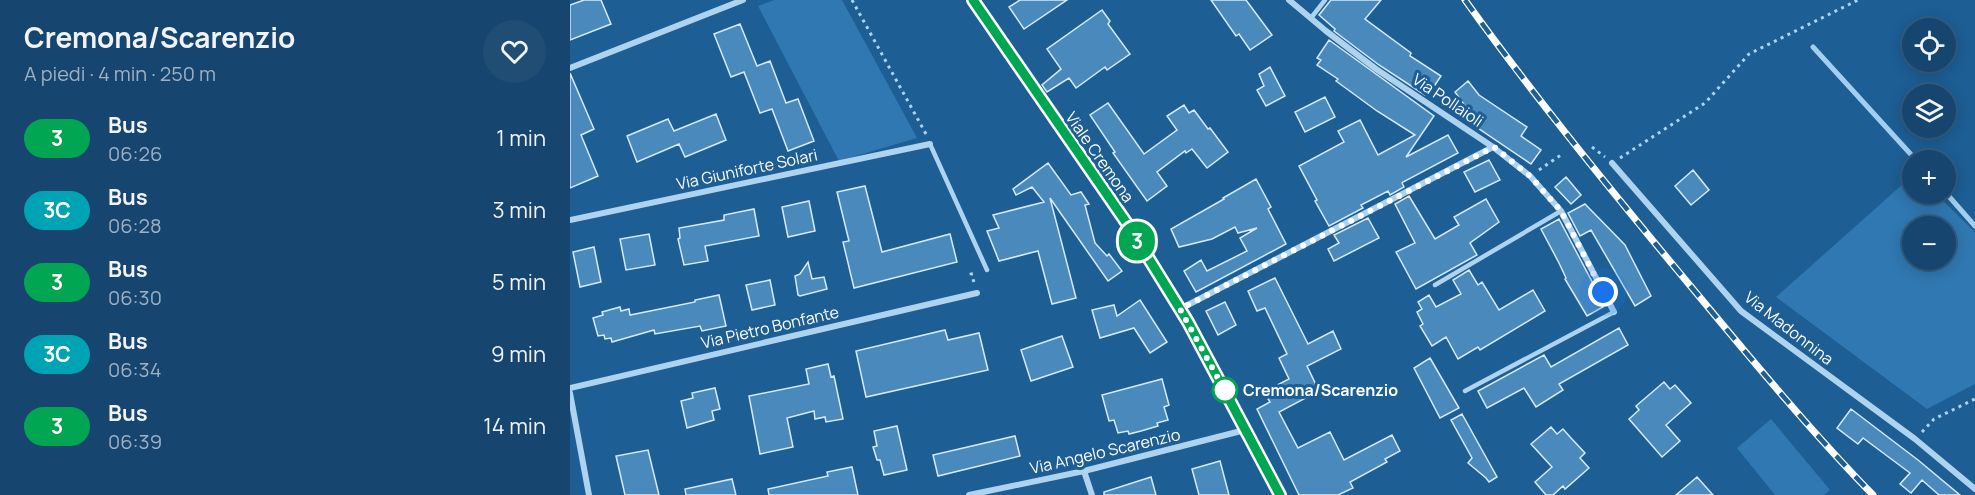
<!DOCTYPE html>
<html lang="it">
<head>
<meta charset="utf-8">
<style>
	body { margin:0; font-family:Manrope,sans-serif; background:#1f4d74; color:#f1f3f6; height:100vh; display:flex; flex-direction:column; font-size:22px; white-space:nowrap }
	* { box-sizing:border-box; margin:0 }
	p { font-size:20px; color:#9eb1c3 }
	.icon { flex:none; width:33px; height:33px; fill:none; stroke:currentColor; stroke-width:2; stroke-linecap:round; stroke-linejoin:round }
	.map { position:relative; flex:1; overflow:hidden }
	.sheet { display:flex; flex-direction:column; background:#16466f; width:570px }
	.sheet>* { flex:none }
	.badge { padding:0 12px; border-radius:20px; font-size:21px; line-height:39px }
	.buttons { position:absolute; left:1332px; top:18px; display:grid; gap:12px }
	.buttons a { display:grid; place-items:center; width:54px; height:54px; border-radius:50%; background:#16466f; box-shadow:0 3px 15px #0003,0 0 0 2px #355e82; font-size:30px }
	.you { position:absolute; width:30px; height:30px; margin:-15px; border:4px solid #fff; border-radius:50%; background:#1a73e8; box-shadow:0 0 0 9px #1a73e833 }
	.map>.badge { position:absolute; translate:-50% -50%; box-shadow:0 0 0 3px #fff }
	.round { display:grid; place-items:center; flex:none; width:63px; height:63px; border-radius:32px; background:#1f4d74 }
	.head { display:flex; align-items:center; justify-content:space-between; height:102px; padding:0 24px }
	h1 { font-size:28px; font-weight:700; line-height:45px }
	ul { padding:0; list-style:none }
	li { display:flex; align-items:center; gap:18px; height:72px; padding:0 24px }
	li div { flex:1 }
	li b { display:block; font-size:22px }
	li em { font-style:normal }
	li .badge { min-width:66px; font-weight:700; text-align:center }
	main { display:flex; flex:1; min-height:0 }
	.map>svg:first-child { display:block }
	.green { fill:#3078b1; fill-rule:evenodd }
	.lines { fill:none; stroke-linecap:round; stroke-linejoin:round }
	.stream { stroke:#a2cff0; stroke-width:5 }
	.building { fill:#4a89bc; stroke:#d5eafa; stroke-width:1.5 }
	.path { stroke:#aed3ef; stroke-width:3; stroke-dasharray:3 4.5; stroke-linecap:butt }
	.lane { stroke:#aed3ef; stroke-width:4.5 }
	.street { stroke:#aed3ef; stroke-width:6 }
	.secondary { stroke:#dcecfb; stroke-width:12 }
	.rail-casing { stroke:#fff; stroke-width:7 }
	.rail { stroke:#1d5e94; stroke-width:4.5; stroke-dasharray:14; stroke-linecap:butt }
	.line-casing { stroke:#fff; stroke-width:14 }
	.line { stroke:#00a651; stroke-width:9 }
	.walk { stroke:#fff; stroke-width:6; stroke-dasharray:0 10.8 }
	.stop-dot { fill:#fff; stroke:#00a651; stroke-width:3 }
	.labels { text-anchor:middle; dominant-baseline:central; stroke-width:6; stroke-linejoin:round; paint-order:stroke }
	.street-label { font-size:16px; fill:#fff; stroke:#1d5e94 }
	.stop-label { font-size:16px; font-weight:bold; fill:#fff; stroke:#1d5e94; text-anchor:start }
</style>
</head>
<body>
<main>
<section class="sheet">
<div class="head"><div><h1>Cremona/Scarenzio</h1><p>A piedi · 4 min · 250 m</p></div><a class="round"><svg class="icon" aria-label="heart" viewBox="0 0 24 24"><path d="M12 20l-8-8c-3-5 5-10 8-4 3-6 11-1 8 4z"/></svg></a></div>
<ul>
<li><span class="badge" style="background:#00a651;color:#fff">3</span><div><b>Bus</b><p>06:26</p></div><em>1 min</em></li>
<li><span class="badge" style="background:#00a3b4;color:#fff">3C</span><div><b>Bus</b><p>06:28</p></div><em>3 min</em></li>
<li><span class="badge" style="background:#00a651;color:#fff">3</span><div><b>Bus</b><p>06:30</p></div><em>5 min</em></li>
<li><span class="badge" style="background:#00a3b4;color:#fff">3C</span><div><b>Bus</b><p>06:34</p></div><em>9 min</em></li>
<li><span class="badge" style="background:#00a651;color:#fff">3</span><div><b>Bus</b><p>06:39</p></div><em>14 min</em></li>
</ul>
</section>
<div class="map">
<svg width="1405" height="495" viewBox="0 0 1405 495">
	<rect width="100%" height="100%" fill="#1d5e94"/>
	<path class="green" d="M204 0H272L347 138 269 161 188 6Z
		M1342 176V194H1366L1405 232V384L1357 409 1206 297ZM1342 226H1376V260H1342Z
		M1201 419 1260 490 1254 495H1205L1167 448Z"/>
	<g class="lines">
		<path class="stream" d="M1243 47 1346 160
			M1376 193 1405 226"/>
	</g>
	<path class="building" d="M14 0H31L41 24 0 40V5Z
		M450 0H497L454 29 439 7Z
		M641 0H676L702 35 680 50 669 34 666 36Z
		M761 0H811L795 19 841 53 840 56 871 76 859 94 851 88 855 95 809 65 764 31 765 29 749 15Z
		M532 10 540 21 538 24 560 54 537 70 535 67 506 88 499 78 477 92 472 85 491 69 477 49Z
		M170 24 187 66 200 61 216 103 228 99 244 141 218 151 202 109 190 113 174 72 161 77 144 34Z
		M759 40 864 116 836 157 878 135 888 153 833 182 832 183 834 187 820 195 818 191 791 205 793 208 759 226 745 201 747 200 729 166 774 142 768 131 790 120 808 155 845 135 807 111 766 81 768 79 747 65 751 60 747 58Z
		M700 67 715 96 696 106 687 90 694 86 689 74Z
		M0 73 24 129 11 135 28 176 0 188Z
		M898 81 909 95 957 127 951 136 971 150 961 164 899 122 903 117 885 92Z
		M755 97 765 117 735 132 725 112Z
		M538 103 574 154 607 130 597 116 614 105 619 113 624 110 638 129 640 128 658 152 637 168 622 149 616 153 615 151 587 172 597 186 577 201 543 153 545 152 520 115Z
		M146 114 156 140 115 157 109 144 67 162 57 136 98 119 104 131Z
		M919 160 930 180 905 192 894 172Z
		M478 163 501 195 511 192 519 204 515 205 525 243 537 256 539 254 552 271 538 281 480 198 506 298 482 304 468 251 429 261 417 231 429 228 423 215 474 202 462 187 446 195 443 189Z
		M1123 170 1139 190 1121 205 1105 186Z
		M996 177 1011 195 1001 204 985 187Z
		M686 179 701 207 698 209 716 244 626 292 614 271 631 260 637 271 677 251 670 238 687 228 668 233 665 227 642 239 609 247 601 229 654 199 653 198Z
		M295 186 312 252 380 234 387 262 284 288 273 242 279 241 267 192Z
		M839 196 865 239 889 225 884 217 916 199 929 222 900 243 907 255 846 289 826 252 845 243 825 204Z
		M239 201 245 231 218 237 212 207Z
		M1015 204 1055 245 1081 296 1065 306 1021 230 1010 236 998 213Z
		M184 209 189 236 135 246 138 261 114 265 108 239 110 238 109 228 154 220V215Z
		M798 218 809 238 764 261 758 249 769 243 764 235Z
		M989 219 1027 291 1025 292 1033 307 1017 316 995 279 996 278 989 263 971 229Z
		M79 234 85 265 56 270 50 239Z
		M24 247 31 282 10 287 3 252Z
		M238 262 242 279 254 277 257 289 230 296 228 295 225 276 230 274Z
		M899 270 908 285 912 282 929 310 963 290 975 311 910 350 908 347 888 359 876 337 862 346 850 326 853 324 847 312 852 309 848 302 859 295 866 307 891 294 883 280Z
		M705 278 738 344 763 331 771 349 737 366 749 391 709 412 728 448 760 432 774 460 822 435 830 451 815 459 817 462 780 482 783 488 768 495H729L687 409 700 402 694 392 719 379 709 358 717 354 695 308 687 311 678 291Z
		M200 280 205 305 182 310 176 285Z
		M149 295 156 326 132 331 130 326 85 334 84 330 42 342 41 338 35 339 34 335 28 336 23 318 33 315 32 312 50 307 51 311 59 309 60 315 125 302V300Z
		M570 300 597 342 580 353 564 328 530 338 522 310 544 305 547 316Z
		M655 302 666 325 648 335 636 311Z
		M1049 328 1058 345 989 384 993 390 966 407 954 388 917 408 908 391 974 355 981 367Z
		M375 330 378 340 409 333 418 370 296 397 286 351Z
		M492 336 503 367 461 381 451 350Z
		M860 358 889 408 870 418 844 368Z
		M258 364 261 377 264 376 273 419 256 422 255 417 245 419 244 411 217 418 223 447 190 454 179 396 239 384 236 369Z
		M592 379 599 405 594 407 598 420 587 423 588 426 571 431 559 434 558 431 548 433 544 420 539 421 532 395Z
		M1094 382 1100 389 1105 385 1121 403 1096 425 1110 441 1092 457 1059 419 1069 410 1066 406Z
		M145 388 150 409 142 411 144 420 117 428 111 401 123 398 122 393Z
		M1281 409 1348 460 1390 495H1369L1352 480 1341 493 1330 484 1340 473 1293 438 1288 444 1267 428Z
		M892 414 927 477 919 482 916 478 898 463 902 458 881 420Z
		M327 426 337 470 314 475 310 460H307L303 447 307 446 304 431Z
		M981 427 987 434 993 429 1001 438 1015 453 1010 458 1019 468 995 489 993 486 983 495H976L965 482 982 467 961 444Z
		M445 436 450 456 368 476 363 455Z
		M78 450 89 495H55L46 456Z
		M650 461 659 495H629L622 469Z
		M282 467 288 495H199L198 489 258 476 257 472Z
		M581 477 586 495H534V492Z
		M1127 477 1143 495H1106Z
		M162 479 166 495H116L115 489Z"/>
	<g class="lines">
		<path class="path" d="M282 0 356 134
			M1022 147 1035 157
			M1050 158 1135 103 1179 54 1288 0
			M969 170 991 155
			M404 282 401 274 407 273
			M1352 432 1364 419 1405 399"/>
		<path class="lane" d="M741 18 755 0
			M360 144 417 270
			M865 285 991 211
			M895 391 1044 312"/>
		<path class="street" d="M719 0 756 31 806 69 923 147 960 176 991 211 1044 312
			M0 68 173 0
			M1042 163 1171 311 1345 439 1405 489
			M0 220 360 144
			M610 309 923 147
			M0 388 407 293
			M0 393 19 495
			M514 471 522 495
			M399 495 514 471 675 430"/>
		<path class="secondary" d="M403 0 558 225 618 322 710 495"/>
		<defs>
			<path id="rail" d="M895 0C961 92 1031 178 1103 265 1168 343 1232 422 1303 495"/>
		</defs>
		<use href="#rail" class="rail-casing"/>
		<use href="#rail" class="rail"/>
	</g>
	<g class="lines">
		<defs>
			<path id="line" d="M403 0 558 225 618 322 710 495"/>
		</defs>
		<use href="#line" class="line-casing"/>
		<use href="#line" class="line"/>
		<path class="walk" d="M655 390 656 393 610 309 924 147 960 176 991 211 1033 292"/>
	</g>
	<circle class="stop-dot" cx="655" cy="390" r="12"/>
	<g class="labels">
		<g class="street-label">
			<text transform="translate(878 100) rotate(34)">Via Pollaioli</text>
			<text transform="translate(530 157) rotate(55)">Viale Cremona</text>
			<text transform="translate(177 169) rotate(-12)">Via Giuniforte Solari</text>
			<text transform="translate(200 327) rotate(-13)">Via Pietro Bonfante</text>
			<text transform="translate(1219 328) rotate(38)">Via Madonnina</text>
			<text transform="translate(535 451) rotate(-13)">Via Angelo Scarenzio</text>
		</g>
		<g class="stop-label">
			<text x="673" y="390">Cremona/Scarenzio</text>
		</g>
	</g>
</svg>
<div class="buttons">
<a><svg class="icon" aria-label="locate" viewBox="0 0 24 24"><circle cx="12" cy="12" r="6"/><path d="M12 2v4M12 18v4M2 12h4M18 12h4"/></svg></a>
<a><svg class="icon" aria-label="layers" viewBox="0 0 24 24"><path d="M12 4l9 5-9 5-9-5zM3 14l9 5 9-5"/></svg></a>
<a>+</a>
<a>−</a>
</div>
<div class="you" style="left:1033px;top:292px"></div>
<b class="badge" style="left:567px;top:241px;background:#00a651;color:#fff">3</b>
</div>
</main>
</body>
</html>
